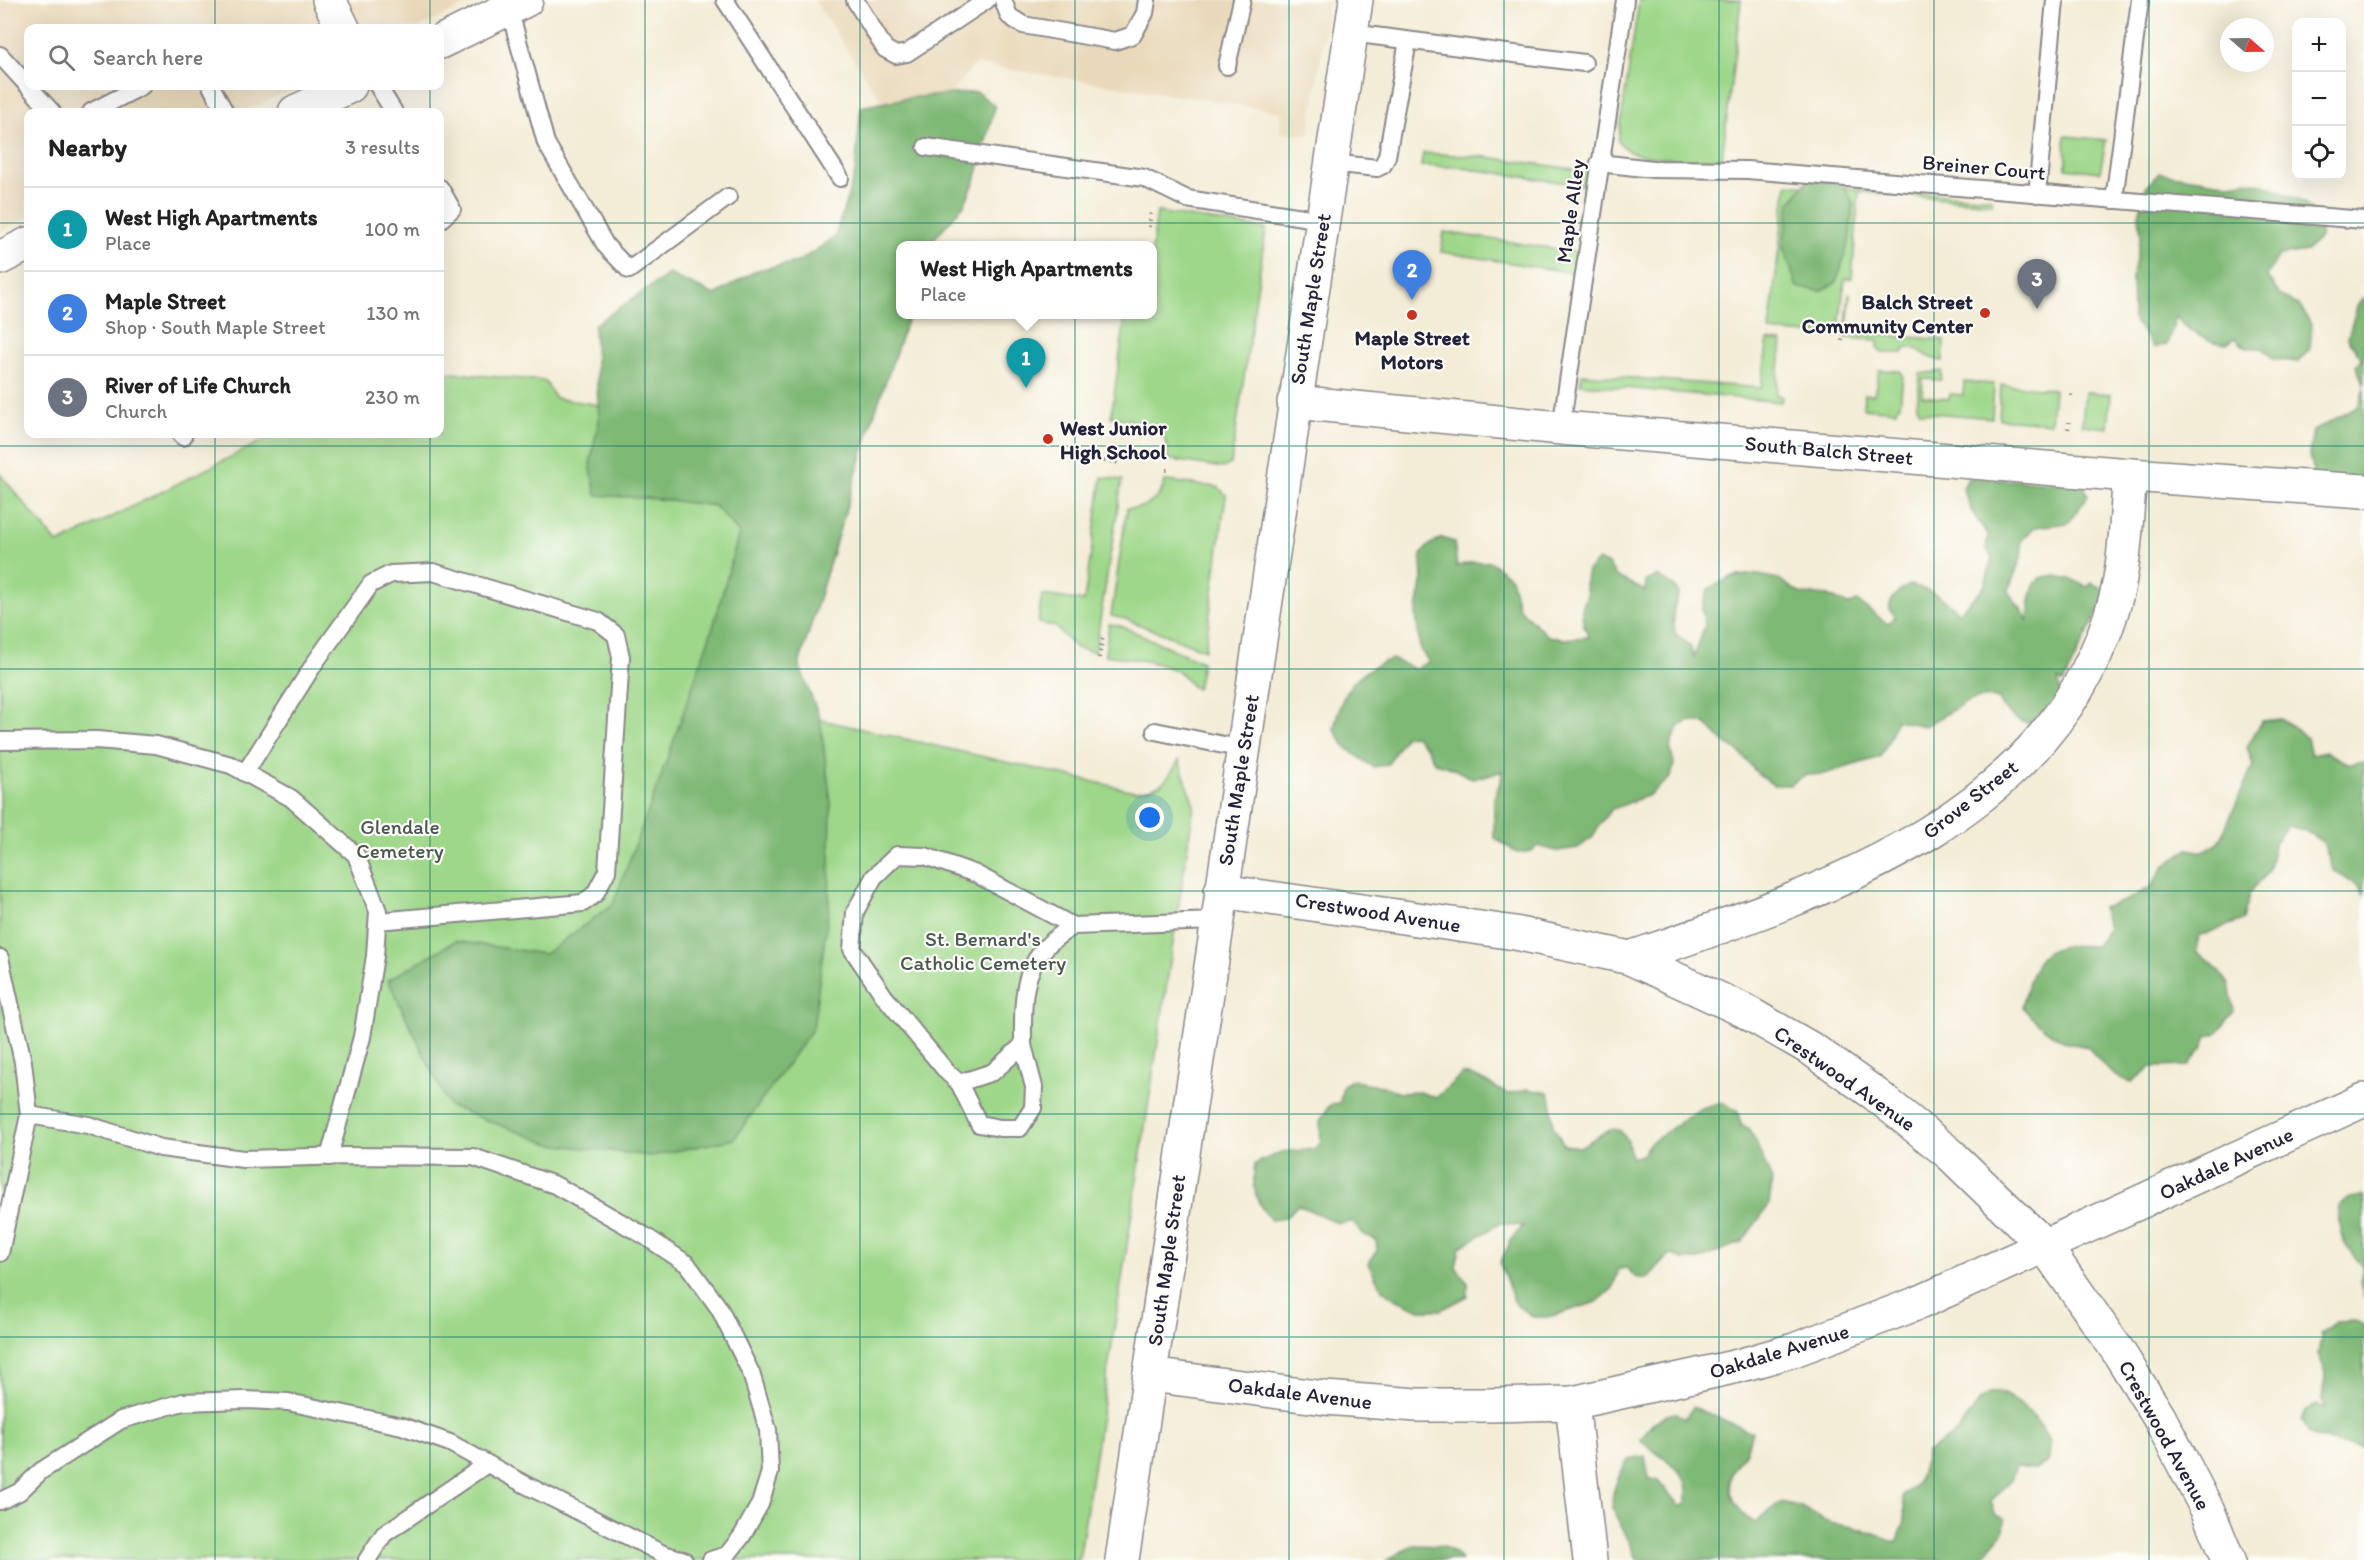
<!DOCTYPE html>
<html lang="en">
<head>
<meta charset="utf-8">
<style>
	body { margin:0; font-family:Itim,sans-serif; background:#f2f2f2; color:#222 }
	.controls { position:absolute; right:18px; top:18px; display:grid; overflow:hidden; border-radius:12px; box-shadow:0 6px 24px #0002 }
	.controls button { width:54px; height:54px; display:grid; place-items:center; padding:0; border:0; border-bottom:2px solid #e0e0e0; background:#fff; color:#222; font:30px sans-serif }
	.compass { position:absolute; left:2220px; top:18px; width:54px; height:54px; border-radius:50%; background:#fff; box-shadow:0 6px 24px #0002; rotate:110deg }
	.you { position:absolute; left:1150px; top:818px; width:21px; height:21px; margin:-15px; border:4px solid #fff; border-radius:50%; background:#1a73e8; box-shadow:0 0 0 9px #1a73e833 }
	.badge { display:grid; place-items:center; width:39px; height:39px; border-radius:50%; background:#c8321e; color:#fff; font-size:20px; font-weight:700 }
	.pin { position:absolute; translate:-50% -50px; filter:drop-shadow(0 2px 3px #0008) }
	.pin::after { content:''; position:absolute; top:32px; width:21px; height:18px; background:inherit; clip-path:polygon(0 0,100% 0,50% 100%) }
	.popup { position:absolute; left:896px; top:241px; width:261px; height:78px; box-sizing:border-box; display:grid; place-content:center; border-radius:12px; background:#fff; filter:drop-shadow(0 2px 4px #0005); font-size:20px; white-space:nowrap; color:#767676 }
	.popup b { font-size:22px; color:#222 }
	.popup::after { content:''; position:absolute; left:50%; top:100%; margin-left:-12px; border:12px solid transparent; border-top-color:#fff }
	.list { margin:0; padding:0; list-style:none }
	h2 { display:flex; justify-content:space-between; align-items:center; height:78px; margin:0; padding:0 24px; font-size:26px }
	h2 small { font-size:20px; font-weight:400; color:#767676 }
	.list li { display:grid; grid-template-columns:39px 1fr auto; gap:18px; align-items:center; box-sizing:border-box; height:84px; padding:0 24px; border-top:2px solid #e0e0e0 }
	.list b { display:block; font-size:22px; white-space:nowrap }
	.list p { margin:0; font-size:20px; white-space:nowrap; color:#767676 }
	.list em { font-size:20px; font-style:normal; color:#767676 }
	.icon { flex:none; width:33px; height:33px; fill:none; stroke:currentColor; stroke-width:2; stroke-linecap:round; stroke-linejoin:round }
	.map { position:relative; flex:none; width:2364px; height:1560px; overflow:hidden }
	.search { position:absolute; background:#fff; box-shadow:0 6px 24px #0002; left:24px; top:24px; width:420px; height:66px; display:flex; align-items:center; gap:15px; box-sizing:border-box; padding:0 21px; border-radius:12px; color:#767676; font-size:22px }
	.panel { position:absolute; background:#fff; box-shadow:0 6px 24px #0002; left:24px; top:108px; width:420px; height:330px; border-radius:12px }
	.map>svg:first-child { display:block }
	.built { fill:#e9d9ba }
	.green { fill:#9ed789; stroke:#607c62; stroke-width:1.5 }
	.forest { fill:#7eb875; stroke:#506d58; stroke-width:1.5 }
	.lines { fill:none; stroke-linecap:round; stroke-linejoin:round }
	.lane-casing { stroke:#8a8788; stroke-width:20 }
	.street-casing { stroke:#8a8788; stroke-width:36 }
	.secondary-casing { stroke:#8a8788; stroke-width:36 }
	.primary-casing { stroke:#8a8788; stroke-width:36 }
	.path { stroke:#8a8788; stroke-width:4; stroke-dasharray:1.5 4.5; stroke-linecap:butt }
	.lane { stroke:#fff; stroke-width:16 }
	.street { stroke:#fff; stroke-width:33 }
	.secondary { stroke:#fff; stroke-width:33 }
	.primary { stroke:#fff; stroke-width:33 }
	.grid { fill:none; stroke:#0f766e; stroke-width:1.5; stroke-opacity:0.55 }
	.poi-dot { fill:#c8321e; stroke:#fdfcf7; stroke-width:2 }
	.labels { text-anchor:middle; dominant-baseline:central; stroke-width:4.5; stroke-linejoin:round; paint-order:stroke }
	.street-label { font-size:21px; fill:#22223b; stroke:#fdfcf7 }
	.poi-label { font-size:21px; font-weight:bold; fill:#22223b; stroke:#fdfcf7; text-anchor:end }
	.park-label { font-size:21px; fill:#475852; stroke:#fdfcf7 }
</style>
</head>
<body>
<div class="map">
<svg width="2364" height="1560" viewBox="0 0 2364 1560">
	<rect width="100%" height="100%" fill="#fdfcf7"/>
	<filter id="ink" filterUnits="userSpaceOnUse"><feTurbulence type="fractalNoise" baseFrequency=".0167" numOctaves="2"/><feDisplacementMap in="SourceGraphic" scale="12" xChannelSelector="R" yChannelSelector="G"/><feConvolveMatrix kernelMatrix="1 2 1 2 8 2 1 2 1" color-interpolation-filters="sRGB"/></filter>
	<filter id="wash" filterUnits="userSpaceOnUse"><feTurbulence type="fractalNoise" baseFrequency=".008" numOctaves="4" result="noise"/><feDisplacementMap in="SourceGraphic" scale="24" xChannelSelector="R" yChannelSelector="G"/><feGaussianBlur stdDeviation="1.35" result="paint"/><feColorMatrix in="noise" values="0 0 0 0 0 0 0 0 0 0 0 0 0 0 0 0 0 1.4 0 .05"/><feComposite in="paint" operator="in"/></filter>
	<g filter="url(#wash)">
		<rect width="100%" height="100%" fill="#f3ecd6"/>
		<g class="built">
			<path d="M0 0H477L418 28H28V86H299L243 112H28V217L0 232Z"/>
			<path d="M814 0H1329L1309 135 1280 132 1282 112 975 64 950 94 883 103Z"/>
		</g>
		<g class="green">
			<path d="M1639 0H1741L1722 159C1700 160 1648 160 1628 151 1625 149 1621 144 1618 141Z"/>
			<path d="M2065 136 2106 140 2100 172 2066 168Z"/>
			<path d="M1423 153 1487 157 1587 171 1590 168 1587 186 1456 167 1421 166Z"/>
			<path d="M1787 184 1992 198V203L1859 192 1852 278 1845 279 1838 336 1769 331Z"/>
			<path d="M1157 212 1266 229 1231 464 1222 468 1168 459C1171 423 1138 421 1111 417L1125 319 1094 315 1152 314V249Z"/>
			<path d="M1444 232 1577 252 1574 273 1441 252Z"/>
			<path d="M1849 294H1850L1847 332 1944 340 1943 361C1924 359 1920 345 1906 348L1903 353H1882L1878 349V340L1845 338Z"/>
			<path d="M1768 340 1782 342 1776 395 1782 396 1781 402 1580 384 1582 374 1761 388Z"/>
			<path d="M1879 370 1900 371 1903 375 1900 405 1897 407 1896 411 1863 408 1864 394 1874 395Z"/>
			<path d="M1942 371 1941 380 1923 379 1922 396 1949 399 1950 394 1963 395 1964 382 1994 384 1992 418 1920 412 1917 405 1920 374Z"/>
			<path d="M440 372 545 381 555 398 837 443 791 713 1134 791C1161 789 1166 783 1179 760L1194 805 1079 1560H0V474L58 544 276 434H440Z"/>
			<path d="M2001 385 2054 389 2051 423 1999 419Z"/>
			<path d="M2085 392 2111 394 2108 428 2082 425Z"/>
			<path d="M1102 477 1122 480 1095 652 1076 648 1054 626 1038 623 1042 595 1084 601Z"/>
			<path d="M1165 481 1218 487 1226 495 1205 650 1125 619 1111 616 1127 508C1146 509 1161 500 1165 481Z"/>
			<path d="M1109 624 1121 626 1202 662 1197 689C1188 686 1188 678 1180 673 1159 660 1129 659 1105 655Z"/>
		</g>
		<g class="forest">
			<path d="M977 92 995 106 975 181 964 205 933 240 931 245 900 246V314L909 315 874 415 799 665 820 719 831 803 829 907 813 1028 734 1139 651 1156 550 1144 449 1106 388 980 455 941 545 954 613 904 662 774 714 624 739 533 715 506 657 499 596 495 590 464 599 420 594 325 669 274 715 295 757 270 798 262 835 237 855 173 861 107 907 98Z"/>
			<path d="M2159 173 2230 184 2248 181 2274 188 2306 204 2321 222 2320 237 2307 251 2279 255 2267 276 2279 295 2300 306 2312 326 2310 349 2298 362 2273 359 2263 348H2246L2235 338 2227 344C2206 342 2190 333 2176 317L2167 344 2154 348 2133 319 2132 277 2141 237 2139 215 2146 187Z"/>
			<path d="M1808 179 1844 185 1853 203 1849 242 1836 283 1821 291 1797 287 1783 246 1790 203Z"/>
			<path d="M2364 297V386L2356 366 2362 359 2348 338 2357 306Z"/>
			<path d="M2364 388V487L2314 476 2309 455 2313 431 2359 406Z"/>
			<path d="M1968 478 2083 484 2088 496 2068 523 2035 527 2021 541 2022 555 2008 592 2022 610 2027 620C2030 610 2029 596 2034 586 2042 567 2074 579 2087 587L2092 583 2108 592 2063 683 2058 679 2062 697 2043 726C2022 724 2007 718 1999 699 1972 691 1947 716 1924 726L1896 720 1890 738 1880 757 1824 774 1805 775 1790 785H1773L1757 773 1740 753 1721 740 1705 723 1689 721 1678 727 1670 746 1674 764 1671 777 1649 795 1610 810 1598 827 1593 837 1578 848 1557 851 1537 846 1532 851 1517 853 1494 837V798L1501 780 1502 771 1473 779 1452 768 1435 763 1426 747 1414 735 1405 736 1388 764 1373 767 1346 748 1334 729C1342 690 1354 672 1392 659L1415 669 1429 662 1420 649 1416 614 1422 584 1421 555 1428 546 1442 538 1454 542 1457 566 1473 562H1491L1511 578 1518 607 1548 636 1562 639 1589 637 1583 624 1582 609 1587 595 1585 584 1588 570 1598 560 1609 565 1616 576 1645 591 1646 581 1657 576 1674 586 1679 593 1673 611 1675 633 1690 646 1694 657 1705 625 1702 610 1708 589 1732 577 1754 574 1778 579 1801 594 1830 596 1848 605 1857 601 1888 624 1895 617 1889 609C1891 596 1899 591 1910 585 1932 591 1943 596 1959 613 1966 604 1973 598 1981 591 1988 582 1989 568 1992 557L1986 549 1988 535 1972 512 1963 488Z"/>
			<path d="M2281 719 2307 738 2311 755 2326 752 2349 764 2364 762V895L2358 886 2333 870 2323 842 2304 830 2287 826 2275 841 2268 871 2249 894 2243 920 2199 936 2196 952 2210 962 2229 983 2234 1011 2217 1033 2207 1036 2203 1047 2188 1066 2151 1067 2132 1082C2113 1078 2100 1064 2089 1047 2057 1042 2043 1030 2022 1007 2036 956 2039 942 2096 946L2109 928 2102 908 2127 900 2151 887 2164 866 2188 849 2204 852 2219 843 2253 765 2247 747 2262 721Z"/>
			<path d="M1462 1074C1481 1075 1491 1087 1508 1094L1527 1089 1549 1093 1552 1106 1553 1126 1564 1145 1580 1147 1610 1129 1620 1130 1628 1141 1631 1158 1642 1155 1649 1144 1701 1108 1722 1102 1738 1112 1741 1125 1750 1129 1772 1180 1769 1205 1742 1242 1698 1260H1682L1672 1254 1666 1258 1647 1279 1635 1277 1627 1268 1619 1269 1612 1289 1597 1302 1548 1317H1533L1515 1304 1500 1263 1513 1237 1523 1226 1501 1223 1460 1247 1456 1267 1468 1283V1296L1441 1310H1420L1395 1299 1382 1289 1368 1264 1377 1251 1376 1240 1364 1235 1353 1222 1338 1223 1298 1205 1285 1218 1271 1220C1256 1203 1251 1187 1255 1164L1281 1152 1314 1149 1321 1143 1320 1121 1329 1106 1340 1103 1343 1085 1354 1079 1365 1084 1383 1086 1399 1093 1420 1092 1436 1098Z"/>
			<path d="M2364 1196V1299L2360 1282 2363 1266C2343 1246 2337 1234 2339 1206L2349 1198Z"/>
			<path d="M2355 1321 2364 1325 2362 1447 2337 1443 2310 1434 2301 1420 2305 1410 2318 1405 2325 1409 2322 1397 2326 1372 2318 1354 2322 1333 2336 1322Z"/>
			<path d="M2000 1392C2025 1405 2038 1419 2051 1443L2048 1462 2035 1469 2016 1467 2010 1481 1991 1501 1995 1514 2005 1519 2004 1531 1980 1560H1637C1620 1510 1596 1515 1628 1459L1645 1456 1649 1478 1659 1481 1680 1507 1686 1503C1686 1498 1688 1489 1686 1484 1680 1464 1654 1454 1640 1440 1649 1426 1660 1414 1677 1413L1685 1419 1693 1407 1752 1432C1749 1440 1748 1449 1744 1455 1739 1462 1732 1466 1731 1475 1727 1495 1739 1514 1755 1523L1781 1502 1802 1507 1829 1523 1854 1527 1897 1542 1905 1522 1903 1496 1918 1482 1927 1452 1958 1431 1981 1399 1990 1393Z"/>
			<path d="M1413 1545C1431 1546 1451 1543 1461 1560H1387Z"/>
		</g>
	</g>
	<g filter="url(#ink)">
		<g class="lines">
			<defs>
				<g id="lane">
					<path d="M725 0 840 178"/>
					<path d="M855 0 885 49 896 55 907 53 987 0"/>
					<path d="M1003 0 1009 16 1023 25 1115 41 1133 35 1145 13 1147 0"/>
					<path d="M509 8 546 143 606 246 629 270 728 197"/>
					<path d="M1351 33 1584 63"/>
					<path d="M0 55 52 112"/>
					<path d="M1227 66 1242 0"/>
					<path d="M211 86 225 112"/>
					<path d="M378 86 394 112"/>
					<path d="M91 112 142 86"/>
					<path d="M926 147 1144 178 1187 199 1322 220"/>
					<path d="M1331 163 1377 168 1383 165 1387 156 1408 41"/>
					<path d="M1599 163 1653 169 1747 170 2364 220"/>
					<path d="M440 188 452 209 440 220"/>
					<path d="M2037 194 2055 0"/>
					<path d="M2114 200 2140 0"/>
					<path d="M1561 428 1625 0"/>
					<path d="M180 434 183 437"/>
					<path d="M1155 731 1243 749"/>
					<path d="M0 741 97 740 156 745 231 765 291 798 356 855 378 911 375 956 362 1037 329 1157"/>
					<path d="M245 773 316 661 371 584 391 574 433 572 598 621 616 635 621 657 607 871 595 894 583 903 378 921"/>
					<path d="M1073 926C1065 932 1054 938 1047 946 1020 972 1023 1011 1023 1045L993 1072 959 1083 947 1072 884 996 852 949 855 912 874 877 897 855 925 856 976 874 1073 926 1216 921"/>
					<path d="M0 958 23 1062 29 1115 0 1253"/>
					<path d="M959 1083 979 1124 1000 1128H1020L1033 1108 1034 1087 1023 1045"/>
					<path d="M29 1115 88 1125 161 1148 243 1159 345 1156 473 1157 555 1185 645 1236 687 1264 719 1308 751 1373 768 1430 770 1472 760 1504 742 1536 727 1555 711 1560"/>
					<path d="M0 1501 19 1492 41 1471 121 1420 183 1402 245 1400 288 1402 402 1426 450 1443 524 1484 663 1554 684 1560"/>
					<path d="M367 1560 384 1534 487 1464"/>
				</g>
				<g id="street">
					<path d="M329 0 343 28"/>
					<path d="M1294 402 1561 428 2130 475 2364 491"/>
					<path d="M1221 891 1515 933 1630 958 1743 1010 1813 1050 1875 1094 1950 1154 2044 1245 2118 1351 2159 1417 2208 1511 2228 1560"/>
					<path d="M1630 958C1822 893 2054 819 2115 601 2126 561 2126 516 2130 475"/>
					<path d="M1150 1375 1325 1398 1417 1405H1490L1572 1403 1738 1366 1794 1350 1921 1302 2364 1100"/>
					<path d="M1572 1403 1590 1560"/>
				</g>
				<path id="secondary" d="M1122 1560 1356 0"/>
				<g id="primary">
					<path d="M440 42 526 0"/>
					<path d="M295 112 350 86"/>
					<path d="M0 258 28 244"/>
				</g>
			</defs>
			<use href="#lane" class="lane-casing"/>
			<use href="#street" class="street-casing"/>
			<use href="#secondary" class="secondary-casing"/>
			<use href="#primary" class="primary-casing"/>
			<g class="path">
				<path d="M1149 227 1151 212"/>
				<path d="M1842 341 1843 329"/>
				<path d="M2071 396V390"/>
				<path d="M2068 429 2069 422"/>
				<path d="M1104 461 1119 463"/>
				<path d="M1166 470H1170"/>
				<path d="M1099 658 1103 636"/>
			</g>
			<use href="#lane" class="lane"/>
			<use href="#street" class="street"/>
			<use href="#secondary" class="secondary"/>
			<use href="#primary" class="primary"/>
		</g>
	</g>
	<path class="grid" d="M215 0V28M430 0V28M645 0V1560M860 0V1560M1075 0V1560M1289 0V1560M1504 0V1560M1719 0V1560M1934 0V1560M2149 0V1560M215 86V112M430 86V112M0 223H28M440 223H2364M215 434V1560M430 434V1560M0 446H2364M0 669H2364M0 891H2364M0 1114H2364M0 1337H2364"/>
	<g class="poi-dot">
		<circle cx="1985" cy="313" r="6"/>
		<circle cx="1412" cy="315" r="6"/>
		<circle cx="1048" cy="439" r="6"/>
	</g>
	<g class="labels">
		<g class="street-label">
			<text transform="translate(1984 167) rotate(5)">Breiner Court</text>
			<text transform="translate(1570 211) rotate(-82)">Maple Alley</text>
			<text transform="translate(1310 299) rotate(-81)">South Maple Street</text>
			<text transform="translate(1829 450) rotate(5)">South Balch Street</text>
			<text transform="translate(1238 780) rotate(-81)">South Maple Street</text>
			<text transform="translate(1970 799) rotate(-38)">Grove Street</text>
			<text transform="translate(1378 912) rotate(9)">Crestwood Avenue</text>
			<text transform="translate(1845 1078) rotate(35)">Crestwood Avenue</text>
			<text transform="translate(2226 1163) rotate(-25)">Oakdale Avenue</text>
			<text transform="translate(1166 1260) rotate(-82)">South Maple Street</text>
			<text transform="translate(1779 1351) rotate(-17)">Oakdale Avenue</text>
			<text transform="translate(1300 1393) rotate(7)">Oakdale Avenue</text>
			<text transform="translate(2165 1435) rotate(61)">Crestwood Avenue</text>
		</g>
		<g class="poi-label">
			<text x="1973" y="301">Balch Street<tspan x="1973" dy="24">Community Center</tspan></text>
			<text x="1412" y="337" text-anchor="middle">Maple Street<tspan x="1412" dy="24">Motors</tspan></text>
			<text x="1060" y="427" text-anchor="start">West Junior<tspan x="1060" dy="24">High School</tspan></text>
		</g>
		<g class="park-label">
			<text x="400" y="826">Glendale<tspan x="400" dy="24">Cemetery</tspan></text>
			<text x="983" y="938">St. Bernard's<tspan x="983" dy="24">Catholic Cemetery</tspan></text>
		</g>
	</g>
</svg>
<div class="controls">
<button>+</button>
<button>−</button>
<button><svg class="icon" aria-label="locate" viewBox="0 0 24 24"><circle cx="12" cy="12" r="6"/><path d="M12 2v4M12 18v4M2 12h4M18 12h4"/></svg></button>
</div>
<svg class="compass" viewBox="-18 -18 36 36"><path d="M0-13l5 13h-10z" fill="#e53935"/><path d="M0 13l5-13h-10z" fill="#767676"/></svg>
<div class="you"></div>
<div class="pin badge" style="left:1026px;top:388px;background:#0f9aa8">1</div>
<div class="popup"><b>West High Apartments</b>Place</div>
<div class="pin badge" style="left:1412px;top:300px;background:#3f7fe0">2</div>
<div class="pin badge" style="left:2037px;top:309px;background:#6b7280">3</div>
<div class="search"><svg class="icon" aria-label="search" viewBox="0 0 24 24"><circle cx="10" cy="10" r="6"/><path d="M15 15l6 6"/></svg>Search here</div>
<section class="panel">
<h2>Nearby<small>3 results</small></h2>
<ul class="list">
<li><span class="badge" style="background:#0f9aa8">1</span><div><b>West High Apartments</b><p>Place</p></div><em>100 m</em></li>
<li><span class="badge" style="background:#3f7fe0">2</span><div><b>Maple Street</b><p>Shop · South Maple Street</p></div><em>130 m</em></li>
<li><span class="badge" style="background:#6b7280">3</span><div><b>River of Life Church</b><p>Church</p></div><em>230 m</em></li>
</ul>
</section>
</div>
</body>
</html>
